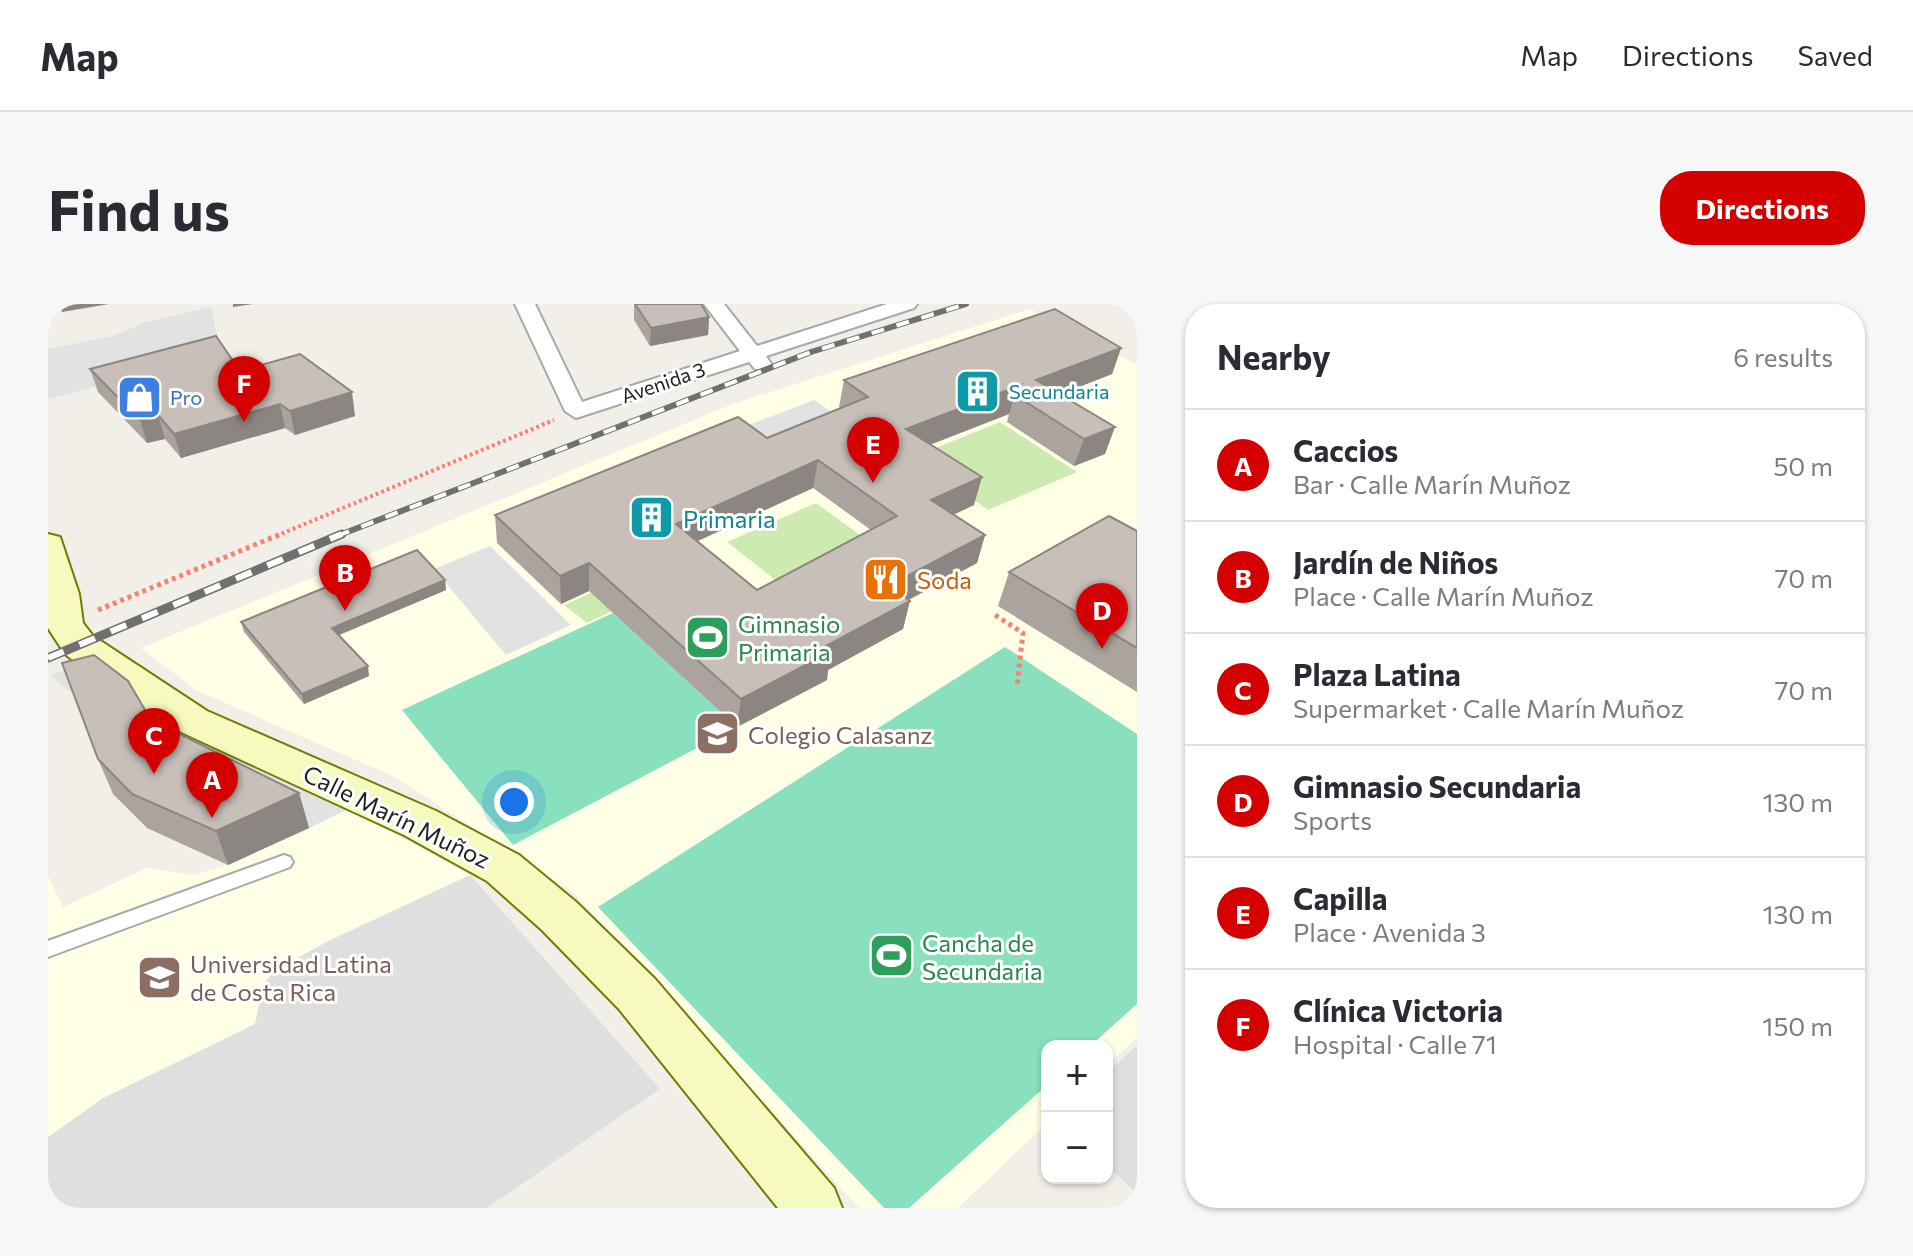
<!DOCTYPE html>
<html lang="en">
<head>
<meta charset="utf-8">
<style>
	body { margin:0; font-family:Commissioner,sans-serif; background:#f7f7f7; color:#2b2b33 }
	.controls { position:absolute; right:24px; bottom:24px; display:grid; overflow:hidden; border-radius:16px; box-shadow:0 2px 6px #0004 }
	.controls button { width:72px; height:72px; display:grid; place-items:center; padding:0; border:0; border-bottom:2px solid #e1e1e2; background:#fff; color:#2b2b33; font:40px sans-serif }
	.you { position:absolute; left:466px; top:498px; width:28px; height:28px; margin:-20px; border:6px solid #fff; border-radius:50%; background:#1a73e8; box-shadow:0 0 0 12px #1a73e833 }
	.badge { display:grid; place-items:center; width:52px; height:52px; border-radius:50%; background:#d40000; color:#fff; font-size:26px; font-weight:700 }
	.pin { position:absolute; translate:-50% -66px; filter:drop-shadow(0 2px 4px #0008) }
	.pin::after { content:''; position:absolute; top:42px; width:28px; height:24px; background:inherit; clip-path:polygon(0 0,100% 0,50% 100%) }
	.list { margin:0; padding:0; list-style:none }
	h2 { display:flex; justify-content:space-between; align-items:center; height:104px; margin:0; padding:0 32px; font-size:34px }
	h2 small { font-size:26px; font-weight:400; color:#7c7c81 }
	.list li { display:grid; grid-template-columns:52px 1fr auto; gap:24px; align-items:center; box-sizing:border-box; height:112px; padding:0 32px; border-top:2px solid #e1e1e2 }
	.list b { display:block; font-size:30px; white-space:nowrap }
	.list p { margin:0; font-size:26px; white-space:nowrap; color:#7c7c81 }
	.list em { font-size:26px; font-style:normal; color:#7c7c81 }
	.map { position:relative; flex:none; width:1089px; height:904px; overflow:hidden; border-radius:32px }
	header { display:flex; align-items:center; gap:48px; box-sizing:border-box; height:112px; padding:0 40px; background:#fff; border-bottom:2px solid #e1e1e2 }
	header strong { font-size:38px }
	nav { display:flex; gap:44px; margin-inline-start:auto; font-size:28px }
	.intro { display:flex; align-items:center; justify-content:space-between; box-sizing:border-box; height:192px; padding:0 48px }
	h1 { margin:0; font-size:56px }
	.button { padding:20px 36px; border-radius:32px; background:#d40000; color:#fff; font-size:28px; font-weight:700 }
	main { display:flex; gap:48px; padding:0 48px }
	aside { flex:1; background:#fff; border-radius:32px; box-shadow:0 2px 6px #0004 }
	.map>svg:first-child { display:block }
	.residential { fill:#e0dfdf }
	.education { fill:#ffffe5 }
	.grass { fill:#cdebb0 }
	.pitch { fill:#88e0be }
	.parking { fill:#e2e2e2 }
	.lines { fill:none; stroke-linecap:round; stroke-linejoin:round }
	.lane-casing { stroke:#a9a9a9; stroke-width:4 }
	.street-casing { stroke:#a9a9a9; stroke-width:4 }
	.secondary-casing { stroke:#707d05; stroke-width:4 }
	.path-far1 { stroke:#fa8072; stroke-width:4; stroke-dasharray:3 3; stroke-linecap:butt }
	.path { stroke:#fa8072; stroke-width:5; stroke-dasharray:4 4; stroke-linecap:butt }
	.lane { fill:#fff; fill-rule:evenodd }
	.street { fill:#fff; fill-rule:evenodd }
	.secondary { fill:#f7fabf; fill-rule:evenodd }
	.rail-far1-casing { stroke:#707070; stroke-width:6 }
	.rail-casing { stroke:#707070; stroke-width:9 }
	.rail-far1 { stroke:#fff; stroke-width:4; stroke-dasharray:13; stroke-linecap:butt }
	.rail { stroke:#fff; stroke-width:6; stroke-dasharray:17; stroke-linecap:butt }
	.wall { fill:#aba49e; fill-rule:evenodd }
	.shaded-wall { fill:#8b8681 }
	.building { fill:#c7bfb8; stroke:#8b8681; stroke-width:2; fill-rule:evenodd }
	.labels { text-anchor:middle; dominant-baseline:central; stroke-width:6; stroke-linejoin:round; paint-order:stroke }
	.far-street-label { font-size:20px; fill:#222; stroke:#fff }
	.far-culture-label { font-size:20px; fill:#0d838f; stroke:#fff; text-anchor:start }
	.far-shop-label { font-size:20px; fill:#366cbe; stroke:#fff; text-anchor:start }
	.culture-label { font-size:24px; fill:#0d838f; stroke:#fff; text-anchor:start }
	.food-label { font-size:24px; fill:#c56008; stroke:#fff; text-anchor:start }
	.leisure-label { font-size:24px; fill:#27864d; stroke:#fff; text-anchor:start }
	.education-label { font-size:24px; fill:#785e54; stroke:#fff; text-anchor:start }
	.street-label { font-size:24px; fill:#222; stroke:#fff }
</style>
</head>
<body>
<header>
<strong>Map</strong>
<nav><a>Map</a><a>Directions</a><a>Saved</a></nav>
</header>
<div class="intro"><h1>Find us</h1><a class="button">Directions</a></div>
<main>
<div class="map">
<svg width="1089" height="904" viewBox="0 0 1089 904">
	<rect width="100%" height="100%" fill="#f2efe9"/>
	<g class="residential">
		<path d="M422 571 612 785 439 904H0V833L55 794 207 720 215 680 229 665 280 637Z"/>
		<path d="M1089 741V889L1059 862V769Z"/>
	</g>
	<g class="education">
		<path d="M982 5 1089 61V733L1059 762V742H999V819L910 904H811L526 589 347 473 150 387 93 344 685 100Z"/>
		<path d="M300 505 422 571 280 637 229 665 215 680 207 720 55 794 0 833V572L15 603 99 564 146 571 180 561Z"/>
	</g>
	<g class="grass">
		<path d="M952 118 1029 168 940 206 865 153Z"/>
		<path d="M768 199 827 242 740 286 679 238Z"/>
		<path d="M627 251 648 267 539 319 516 301Z"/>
	</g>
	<g class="pitch">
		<path d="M565 309 689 423 465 541 354 406Z"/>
		<path d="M957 343 1089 430V700L1042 742H999V781L861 904H836L550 603Z"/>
	</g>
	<g class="parking">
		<path d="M163 3 173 50 0 95V45L65 32 98 18Z"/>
		<path d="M766 96 807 123 727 156 685 127Z"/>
		<path d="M442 242 523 321 458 351 386 265Z"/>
		<path d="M34 361 121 420 300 505 261 524 30 394 2 371Z"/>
	</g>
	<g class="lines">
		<defs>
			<path id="lane" d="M236 551 242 553 245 558 242 563 0 653V637Z"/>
			<path id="street" d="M467 0H487L534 98 692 47 656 0H676L709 42 839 0H869L866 4 718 52 724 61 721 65H707L701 58 528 114 517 107Z"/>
			<path id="secondary" d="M0 230 12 233 31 290 35 319 45 332 159 407 388 507 471 551 528 598 607 675 786 884 794 904H730L571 705 494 626 439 577 356 531 131 427 45 372 17 350 0 324Z"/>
		</defs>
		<use href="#lane" class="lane-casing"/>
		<use href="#street" class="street-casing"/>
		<use href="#secondary" class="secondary-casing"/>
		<path class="path-far1" d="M228 232 506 116"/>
		<g class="path">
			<path d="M50 306 233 230"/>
			<path d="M947 311 975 329 969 382"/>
		</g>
		<use href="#lane" class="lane"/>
		<use href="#street" class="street"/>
		<use href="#secondary" class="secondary"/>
		<defs>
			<path id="rail-far1" d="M289 232 763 48 918 0"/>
			<path id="rail" d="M0 354 294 230"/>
		</defs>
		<use href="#rail-far1" class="rail-far1-casing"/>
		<use href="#rail" class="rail-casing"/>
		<use href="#rail-far1" class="rail-far1"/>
		<use href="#rail" class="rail"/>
	</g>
	<g class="wall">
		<path d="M586 0H653L661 13 660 31 602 42 586 16Z"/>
		<path d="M1073 44 1064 70 1012 90 1057 150 1026 162 959 118 961 110 882 141 926 201 905 211 937 231 929 259 861 296 855 325 780 366 779 376 689 423 541 287 513 300 449 239 447 211 719 134 793 104 791 103 796 76ZM765 184 823 226 709 286 649 237Z"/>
		<path d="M42 65 192 67 307 112 247 131 237 124 133 154 117 135 99 139 50 88Z"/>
		<path d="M1089 227V388L950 302 961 268Z"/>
		<path d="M397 276 398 286 291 331 321 372 256 400 196 328 193 318Z"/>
		<path d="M103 416 251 489 261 524 180 561 99 524 65 490 50 455Z"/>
	</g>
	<g class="shaded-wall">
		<path d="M11 0H61L14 8Z"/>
		<path d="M185 0H205L185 3Z"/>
		<path d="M661 13 660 31 602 42 603 24Z"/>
		<path d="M1073 44 1064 70 983 102 988 76Z"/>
		<path d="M973 81 967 91 961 110 852 152 858 125Z"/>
		<path d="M304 88 307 112 247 131 242 107Z"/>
		<path d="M232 100 237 124 133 154 126 130Z"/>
		<path d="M110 111 117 135 99 139 92 116Z"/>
		<path d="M1067 123 1057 150 1026 162 1036 135Z"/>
		<path d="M770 156 765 184 626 248 628 220Z"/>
		<path d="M934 173 926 201 876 224 883 196Z"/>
		<path d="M937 231 929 259 835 309 842 281Z"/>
		<path d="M541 259V287L513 300 512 272Z"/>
		<path d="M397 276 398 286 286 333 284 324Z"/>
		<path d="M862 297 855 325 780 366 779 376 689 423 693 395 778 342Z"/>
		<path d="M320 362 321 372 256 400 254 390Z"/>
		<path d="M251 489 261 524 180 561 168 527Z"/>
	</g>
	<g class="building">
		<path d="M587 0H653L661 13 603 24Z"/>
		<path d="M1007 5 1073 44 988 76 1067 123 1036 135 967 91 973 81 858 125 934 173 883 196 937 231 842 281 862 297 778 342 784 347 693 395 541 259 512 272 447 211 690 113 719 134 820 93 796 76ZM770 156 849 212 709 286 628 220Z"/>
		<path d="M168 32 192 67 252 50 304 88 242 107 232 100 126 130 110 111 92 116 42 65Z"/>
		<path d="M1061 212 1089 227V344L961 268Z"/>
		<path d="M369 246 397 276 284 324 320 362 254 390 193 318Z"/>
		<path d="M46 351 80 377 103 416 251 489 168 527 84 490 50 455 14 359Z"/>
	</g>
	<defs>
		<symbol id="building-square" viewBox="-11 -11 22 22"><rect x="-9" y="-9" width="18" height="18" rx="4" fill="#0f9aa8" stroke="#fff"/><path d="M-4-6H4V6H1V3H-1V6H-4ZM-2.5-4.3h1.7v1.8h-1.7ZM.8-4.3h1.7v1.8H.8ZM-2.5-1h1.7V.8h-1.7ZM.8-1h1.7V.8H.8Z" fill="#fff"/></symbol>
		<symbol id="shop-square" viewBox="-11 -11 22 22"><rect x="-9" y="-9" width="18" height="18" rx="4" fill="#3f7fe0" stroke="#fff"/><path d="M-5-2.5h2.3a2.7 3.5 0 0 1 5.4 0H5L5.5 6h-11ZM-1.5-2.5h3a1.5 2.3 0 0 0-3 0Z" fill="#fff"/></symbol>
		<symbol id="restaurant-square" viewBox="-11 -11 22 22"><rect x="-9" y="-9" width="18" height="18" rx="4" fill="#e8710a" stroke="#fff"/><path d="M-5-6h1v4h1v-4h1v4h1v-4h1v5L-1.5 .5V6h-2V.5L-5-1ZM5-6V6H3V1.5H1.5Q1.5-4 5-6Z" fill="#fff"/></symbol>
		<symbol id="stadium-square" viewBox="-11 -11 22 22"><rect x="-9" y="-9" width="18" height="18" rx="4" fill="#2e9e5b" stroke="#fff"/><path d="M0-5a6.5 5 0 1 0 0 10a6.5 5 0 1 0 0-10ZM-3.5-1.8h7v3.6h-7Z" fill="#fff"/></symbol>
		<symbol id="school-square" viewBox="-11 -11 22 22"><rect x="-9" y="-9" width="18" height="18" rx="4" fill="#8d6e63" stroke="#fff"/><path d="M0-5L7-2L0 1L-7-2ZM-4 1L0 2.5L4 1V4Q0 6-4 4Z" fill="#fff"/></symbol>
		<symbol id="university-square" viewBox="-11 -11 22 22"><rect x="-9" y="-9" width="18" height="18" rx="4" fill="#8d6e63" stroke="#fff"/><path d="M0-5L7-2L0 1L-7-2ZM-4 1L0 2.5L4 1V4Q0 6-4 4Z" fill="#fff"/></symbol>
	</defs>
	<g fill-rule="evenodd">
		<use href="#building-square" x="904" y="62" width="51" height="51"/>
		<use href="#shop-square" x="66" y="68" width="51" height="51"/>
		<use href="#building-square" x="578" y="188" width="51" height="51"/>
		<use href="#restaurant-square" x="812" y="250" width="51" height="51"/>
		<use href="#stadium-square" x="634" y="308" width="51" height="51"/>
		<use href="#school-square" x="644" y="404" width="51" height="51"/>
		<use href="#stadium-square" x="818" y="626" width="51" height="51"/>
		<use href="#university-square" x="86" y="648" width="51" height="51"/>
	</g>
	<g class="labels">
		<g class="far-street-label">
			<text transform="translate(615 78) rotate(-19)">Avenida 3</text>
		</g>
		<g class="far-culture-label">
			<text x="961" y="87">Secundaria</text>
		</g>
		<g class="far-shop-label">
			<text x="122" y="93">Pro</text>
		</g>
		<g class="culture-label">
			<text x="635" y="214">Primaria</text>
		</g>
		<g class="food-label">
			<text x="869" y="275">Soda</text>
		</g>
		<g class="leisure-label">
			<text x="690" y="319">Gimnasio<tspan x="690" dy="28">Primaria</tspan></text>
			<text x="874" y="638">Cancha de<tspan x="874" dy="28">Secundaria</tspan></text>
		</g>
		<g class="education-label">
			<text x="700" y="430">Colegio Calasanz</text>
			<text x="142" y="659">Universidad Latina<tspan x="142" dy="28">de Costa Rica</tspan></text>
		</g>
		<g class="street-label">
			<text transform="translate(349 512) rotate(26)">Calle Marín Muñoz</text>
		</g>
	</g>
</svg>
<div class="controls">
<button>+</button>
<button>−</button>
</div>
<div class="you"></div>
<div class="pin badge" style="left:164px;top:514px">A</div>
<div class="pin badge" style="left:297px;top:307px">B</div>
<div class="pin badge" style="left:106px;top:470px">C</div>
<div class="pin badge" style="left:1054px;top:345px">D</div>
<div class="pin badge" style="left:825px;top:179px">E</div>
<div class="pin badge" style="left:196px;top:118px">F</div>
</div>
<aside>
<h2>Nearby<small>6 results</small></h2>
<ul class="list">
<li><span class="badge">A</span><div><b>Caccios</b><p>Bar · Calle Marín Muñoz</p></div><em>50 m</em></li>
<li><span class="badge">B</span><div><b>Jardín de Niños</b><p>Place · Calle Marín Muñoz</p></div><em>70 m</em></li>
<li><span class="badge">C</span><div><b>Plaza Latina</b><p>Supermarket · Calle Marín Muñoz</p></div><em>70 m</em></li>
<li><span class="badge">D</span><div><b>Gimnasio Secundaria</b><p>Sports</p></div><em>130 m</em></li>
<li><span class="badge">E</span><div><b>Capilla</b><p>Place · Avenida 3</p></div><em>130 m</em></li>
<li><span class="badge">F</span><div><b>Clínica Victoria</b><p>Hospital · Calle 71</p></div><em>150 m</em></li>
</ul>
</aside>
</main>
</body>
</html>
